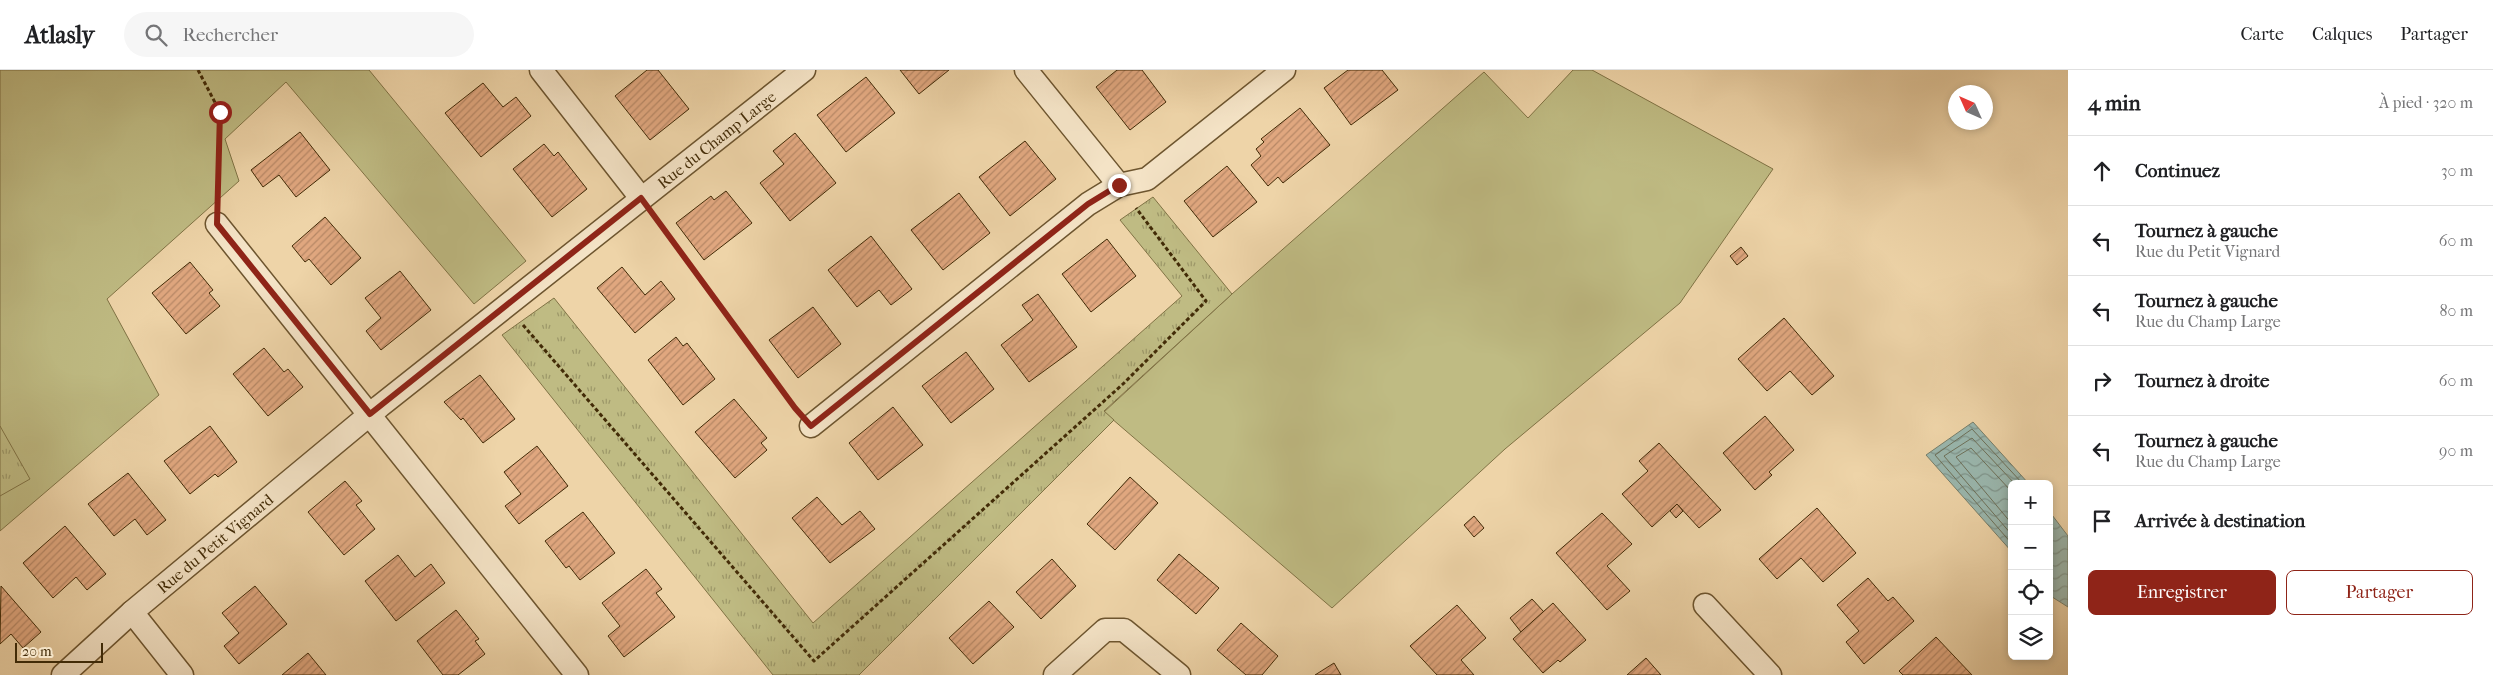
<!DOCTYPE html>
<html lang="fr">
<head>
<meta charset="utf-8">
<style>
	body { margin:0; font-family:"IM FELL French Canon",serif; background:#f6f6f6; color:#202124 }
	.controls { position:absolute; right:15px; bottom:15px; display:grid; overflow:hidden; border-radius:8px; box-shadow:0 2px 8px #0003 }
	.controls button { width:45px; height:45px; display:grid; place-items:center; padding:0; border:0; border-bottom:1px solid #e0e0e0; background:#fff; color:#202124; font:25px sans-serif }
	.compass { position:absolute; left:1948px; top:15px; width:45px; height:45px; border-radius:50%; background:#fff; box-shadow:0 2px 8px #0003; rotate:315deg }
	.scale { position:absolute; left:15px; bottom:12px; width:88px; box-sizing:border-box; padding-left:5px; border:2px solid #422b07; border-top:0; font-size:14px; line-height:18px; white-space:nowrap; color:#422b07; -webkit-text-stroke:4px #f4e3c6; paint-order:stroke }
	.stop { position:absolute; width:15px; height:15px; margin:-11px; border:4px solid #8f2418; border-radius:50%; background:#fff }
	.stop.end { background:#8f2418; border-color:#fff; box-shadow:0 1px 5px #0008 }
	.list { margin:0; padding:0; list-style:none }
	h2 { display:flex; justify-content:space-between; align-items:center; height:65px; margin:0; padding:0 20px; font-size:21px }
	h2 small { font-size:16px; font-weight:400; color:#757577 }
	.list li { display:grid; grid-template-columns:32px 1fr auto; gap:15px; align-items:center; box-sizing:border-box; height:70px; padding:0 20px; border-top:1px solid #e0e0e0 }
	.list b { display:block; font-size:19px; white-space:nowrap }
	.list p { margin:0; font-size:16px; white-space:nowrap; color:#757577 }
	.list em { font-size:16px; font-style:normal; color:#757577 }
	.actions { display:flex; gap:10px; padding:15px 20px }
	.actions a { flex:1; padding:11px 0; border:1px solid #8f2418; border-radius:8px; text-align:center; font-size:18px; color:#8f2418 }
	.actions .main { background:#8f2418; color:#fff }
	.icon { flex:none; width:28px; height:28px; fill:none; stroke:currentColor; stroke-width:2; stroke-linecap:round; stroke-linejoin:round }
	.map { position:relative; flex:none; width:2068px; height:605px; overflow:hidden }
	header { display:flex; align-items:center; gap:30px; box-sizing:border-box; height:70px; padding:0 25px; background:#fff; border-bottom:1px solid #e0e0e0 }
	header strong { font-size:24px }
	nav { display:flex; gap:28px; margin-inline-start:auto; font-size:18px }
	.search { width:350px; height:45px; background:#f6f6f6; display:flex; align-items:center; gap:12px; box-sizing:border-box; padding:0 18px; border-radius:28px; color:#757577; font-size:19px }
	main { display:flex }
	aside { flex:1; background:#fff }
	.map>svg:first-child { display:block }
	.grass { fill:#bfbb83; stroke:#807345 }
	.park { fill:url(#park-tufts); stroke:#807345 }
	.water { fill:url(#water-waves); stroke:#777f6b }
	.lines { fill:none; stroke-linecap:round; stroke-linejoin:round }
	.shore { stroke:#6e715a; stroke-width:1 }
	.building { fill:url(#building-hatch); stroke:#422b07 }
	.minor-casing { stroke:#6d552f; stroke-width:25 }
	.path { stroke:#422b07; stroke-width:3; stroke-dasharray:4 2.5; stroke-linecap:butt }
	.minor { stroke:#f4e3c6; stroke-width:22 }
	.route { stroke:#8f2418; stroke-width:6 }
	.labels { text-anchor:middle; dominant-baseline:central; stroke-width:5; stroke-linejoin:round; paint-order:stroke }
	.street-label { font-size:16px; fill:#422b07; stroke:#f4e3c6 }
</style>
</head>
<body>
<header>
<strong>Atlasly</strong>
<div class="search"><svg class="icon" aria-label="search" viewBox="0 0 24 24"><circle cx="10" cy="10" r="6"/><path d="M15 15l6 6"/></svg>Rechercher</div>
<nav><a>Carte</a><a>Calques</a><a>Partager</a></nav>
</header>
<main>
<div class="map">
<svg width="2068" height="605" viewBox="0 0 2068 605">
	<defs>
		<pattern id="park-tufts" width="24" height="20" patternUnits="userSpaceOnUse" patternTransform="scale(1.25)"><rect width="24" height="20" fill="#bfbb83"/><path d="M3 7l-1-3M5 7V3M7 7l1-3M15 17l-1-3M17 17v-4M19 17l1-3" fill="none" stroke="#9d9869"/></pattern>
		<pattern id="water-waves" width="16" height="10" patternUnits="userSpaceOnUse" patternTransform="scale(1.25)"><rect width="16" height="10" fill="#9ab7ae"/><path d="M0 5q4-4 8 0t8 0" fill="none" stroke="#7f958c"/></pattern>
		<pattern id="building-hatch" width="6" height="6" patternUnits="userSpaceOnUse" patternTransform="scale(1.25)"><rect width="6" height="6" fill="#e0a77f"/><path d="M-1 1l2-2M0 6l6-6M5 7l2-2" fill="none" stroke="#b78866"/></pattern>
	</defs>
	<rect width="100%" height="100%" fill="#eed4a8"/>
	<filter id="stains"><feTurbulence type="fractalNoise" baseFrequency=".004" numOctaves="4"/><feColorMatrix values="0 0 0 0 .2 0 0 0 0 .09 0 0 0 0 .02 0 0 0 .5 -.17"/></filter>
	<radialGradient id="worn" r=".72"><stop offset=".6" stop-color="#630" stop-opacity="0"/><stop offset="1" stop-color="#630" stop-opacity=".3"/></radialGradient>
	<g class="grass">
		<path d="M0 0H369L526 191 474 234 286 12 225 69 239 111 107 229 159 325 0 461Z"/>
		<path d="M1573 0H1592L1773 99 1680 233 1505 379 1332 538 1104 342 1232 224 1484 2 1528 48Z"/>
	</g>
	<g class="park">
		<path d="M1153 127 1232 224 1104 341 1114 350 859 605H773L502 265 554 228 813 553 1182 226 1120 150Z"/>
		<path d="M0 356 30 409 0 426Z"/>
	</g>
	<g class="water">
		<path d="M1973 352 2029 414H2012V482L1926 385Z"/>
		<path d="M2049 441 2068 466V537L2049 525Z"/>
	</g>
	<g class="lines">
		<g class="shore">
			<path d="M2012 422 1971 378 1956 387 2012 454"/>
			<path d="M2012 465 1944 386 1972 368 2015 414"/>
			<path d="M2012 474 1935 385 1972 359 2023 414"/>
		</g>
	</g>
	<g class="building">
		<path d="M647 0H658L689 39 650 70 615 26Z"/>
		<path d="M900 0H949L919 24Z"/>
		<path d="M1117 0H1142L1166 32 1130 60 1096 17Z"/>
		<path d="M1348 0H1382L1398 20 1351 55 1324 18Z"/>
		<path d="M866 7 895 43 846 82 817 45Z"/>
		<path d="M483 13 503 37 516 27 531 46 481 87 445 43Z"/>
		<path d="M1300 38 1330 75 1283 113 1278 107 1268 116 1251 95 1261 86 1256 79 1264 72 1261 69Z"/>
		<path d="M300 62 330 100 296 127 279 105 263 117 251 100Z"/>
		<path d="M795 63 836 113 790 151 760 113 784 94 773 81Z"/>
		<path d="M1025 71 1056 109 1010 146 979 107Z"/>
		<path d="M544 74 554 86 558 82 587 119 552 147 513 99Z"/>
		<path d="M1227 96 1257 132 1213 167 1184 131Z"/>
		<path d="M726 121 752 153 704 190 676 153 711 126 714 130Z"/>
		<path d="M959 123 990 163 943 200 911 160Z"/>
		<path d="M325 147 361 188 331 215 309 189 305 192 292 176Z"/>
		<path d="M871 166 912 219 891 235 879 220 857 237 828 200Z"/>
		<path d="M1107 169 1136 206 1091 242 1062 204Z"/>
		<path d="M1741 177 1748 186 1737 195 1730 186Z"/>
		<path d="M190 192 213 220 209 223 220 236 186 264 152 223Z"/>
		<path d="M622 197 645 225 661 211 675 229 635 263 597 218Z"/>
		<path d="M400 201 431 240 381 280 366 261 381 248 365 228Z"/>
		<path d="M1038 224 1077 277 1029 312 1001 275 1033 250 1022 235Z"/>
		<path d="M813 237 841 274 798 308 769 270Z"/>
		<path d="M1784 248 1834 306 1812 325 1790 301 1767 321 1738 289Z"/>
		<path d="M676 267 683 276 687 273 715 309 683 335 648 290Z"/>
		<path d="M264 278 284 302 288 299 303 317 268 346 233 304Z"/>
		<path d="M966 282 994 319 951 353 922 316Z"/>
		<path d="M480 305 515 349 483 373 463 348 461 350 444 332Z"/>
		<path d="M734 329 767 368 761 373 767 380 735 408 695 362Z"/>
		<path d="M893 337 923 375 878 410 849 373Z"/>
		<path d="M1765 346 1794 380 1769 402 1772 405 1755 420 1723 383Z"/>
		<path d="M210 356 237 392 218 407 215 404 190 424 164 391Z"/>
		<path d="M1659 373 1721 440 1699 458 1677 434 1652 457 1622 424 1648 401 1639 391Z"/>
		<path d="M537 376 568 416 519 454 505 436 521 424 504 402Z"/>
		<path d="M128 403 166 450 147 465 135 449 114 466 88 434Z"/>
		<path d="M1130 407 1158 433 1115 480 1087 454Z"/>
		<path d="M345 411 362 431 356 435 375 459 344 485 308 442Z"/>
		<path d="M817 427 842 455 860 441 875 459 830 493 792 448Z"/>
		<path d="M1677 434 1683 441 1676 448 1670 441Z"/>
		<path d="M1817 438 1856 483 1823 512 1801 488 1777 509 1759 489Z"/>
		<path d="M583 442 615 483 580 510 569 496 566 498 545 471Z"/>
		<path d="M1602 443 1632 474 1607 496 1630 521 1607 540 1556 483Z"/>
		<path d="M1474 446 1484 458 1474 467 1464 455Z"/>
		<path d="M65 456 106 504 87 520 76 507 53 528 23 493Z"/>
		<path d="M1179 484 1219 518 1196 544 1157 510Z"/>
		<path d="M398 485 415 507 431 494 445 513 396 551 365 511Z"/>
		<path d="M1052 489 1076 516 1041 549 1016 522Z"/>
		<path d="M646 499 662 519 656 523 675 547 624 587 608 566 620 556 602 533Z"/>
		<path d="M1868 508 1888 531 1893 527 1914 551 1864 594 1846 572 1859 561 1837 535Z"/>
		<path d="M1 516 41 562 23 578 11 564 0 574Z"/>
		<path d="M255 516 287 554 239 594 224 576 239 563 222 543Z"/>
		<path d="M1532 529 1544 542 1521 562 1510 548Z"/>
		<path d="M989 531 1014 557 973 594 949 568Z"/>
		<path d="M1553 533 1586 570 1560 592 1558 590 1543 603 1513 569Z"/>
		<path d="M1457 535 1486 568 1461 590 1474 605H1437L1410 576Z"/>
		<path d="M456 540 479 569 475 571 485 584 458 605H443L417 571Z"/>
		<path d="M1241 553 1278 586 1262 605H1246L1217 580Z"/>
		<path d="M1936 567 1972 605H1903L1899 601Z"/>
		<path d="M308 583 326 605H282Z"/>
		<path d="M1646 588 1661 605H1627Z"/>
		<path d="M1334 593 1341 605H1315Z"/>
	</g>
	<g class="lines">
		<defs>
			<g id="minor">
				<path d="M541 0 641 128"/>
				<path d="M1026 0 1119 115"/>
				<path d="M217 154 577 605"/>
				<path d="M811 356 1088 134 1119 115 1147 109 1284 0"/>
				<path d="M1705 535 1770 605"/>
				<path d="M132 542 182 605"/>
				<path id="s1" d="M63 605 132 542 380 336 804 0"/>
				<path d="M1055 605 1105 560H1124L1179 605"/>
			</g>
		</defs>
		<use href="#minor" class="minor-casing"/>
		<g class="path">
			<path d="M198 0 220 42 218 128"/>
			<path d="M657 150 794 337"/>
			<path d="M523 255 814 591 1123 314 1206 231 1136 138"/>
		</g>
		<use href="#minor" class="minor"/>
	</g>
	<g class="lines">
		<path class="route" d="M220 42 217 154 370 344 641 128 795 338 811 356 1088 134 1119 115"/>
	</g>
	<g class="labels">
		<g class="street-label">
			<text stroke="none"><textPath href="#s1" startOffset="845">Rue du Champ Large</textPath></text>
			<text stroke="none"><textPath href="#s1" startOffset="201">Rue du Petit Vignard</textPath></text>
		</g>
	</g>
	<rect width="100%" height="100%" filter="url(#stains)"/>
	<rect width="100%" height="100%" fill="url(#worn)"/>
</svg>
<div class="controls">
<button>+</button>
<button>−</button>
<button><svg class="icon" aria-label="locate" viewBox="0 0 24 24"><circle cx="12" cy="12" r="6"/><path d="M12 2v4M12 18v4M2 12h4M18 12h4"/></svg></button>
<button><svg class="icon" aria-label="layers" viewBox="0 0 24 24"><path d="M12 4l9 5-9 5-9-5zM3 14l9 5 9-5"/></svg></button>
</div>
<svg class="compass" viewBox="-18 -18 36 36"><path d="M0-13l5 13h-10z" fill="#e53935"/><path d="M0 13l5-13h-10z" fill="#757577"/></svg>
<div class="scale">20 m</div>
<div class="stop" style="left:220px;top:42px"></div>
<div class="stop end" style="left:1119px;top:115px"></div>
</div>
<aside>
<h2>4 min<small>À pied · 320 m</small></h2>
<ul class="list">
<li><svg class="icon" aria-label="ahead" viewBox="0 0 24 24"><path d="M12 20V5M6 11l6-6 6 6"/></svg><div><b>Continuez</b></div><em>30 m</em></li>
<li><svg class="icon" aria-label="left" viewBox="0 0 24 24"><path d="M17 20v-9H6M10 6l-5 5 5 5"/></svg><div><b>Tournez à gauche</b><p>Rue du Petit Vignard</p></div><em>60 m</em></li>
<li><svg class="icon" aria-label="left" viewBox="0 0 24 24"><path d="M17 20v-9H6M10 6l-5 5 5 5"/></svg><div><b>Tournez à gauche</b><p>Rue du Champ Large</p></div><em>80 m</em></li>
<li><svg class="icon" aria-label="right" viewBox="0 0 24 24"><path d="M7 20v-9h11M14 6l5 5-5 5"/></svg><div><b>Tournez à droite</b></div><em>60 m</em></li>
<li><svg class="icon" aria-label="left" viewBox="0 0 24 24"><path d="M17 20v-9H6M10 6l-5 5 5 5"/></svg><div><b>Tournez à gauche</b><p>Rue du Champ Large</p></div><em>90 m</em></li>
<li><svg class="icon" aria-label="arrive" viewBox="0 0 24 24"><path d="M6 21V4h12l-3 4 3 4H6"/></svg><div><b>Arrivée à destination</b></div></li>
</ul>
<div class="actions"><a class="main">Enregistrer</a><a>Partager</a></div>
</aside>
</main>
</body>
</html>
